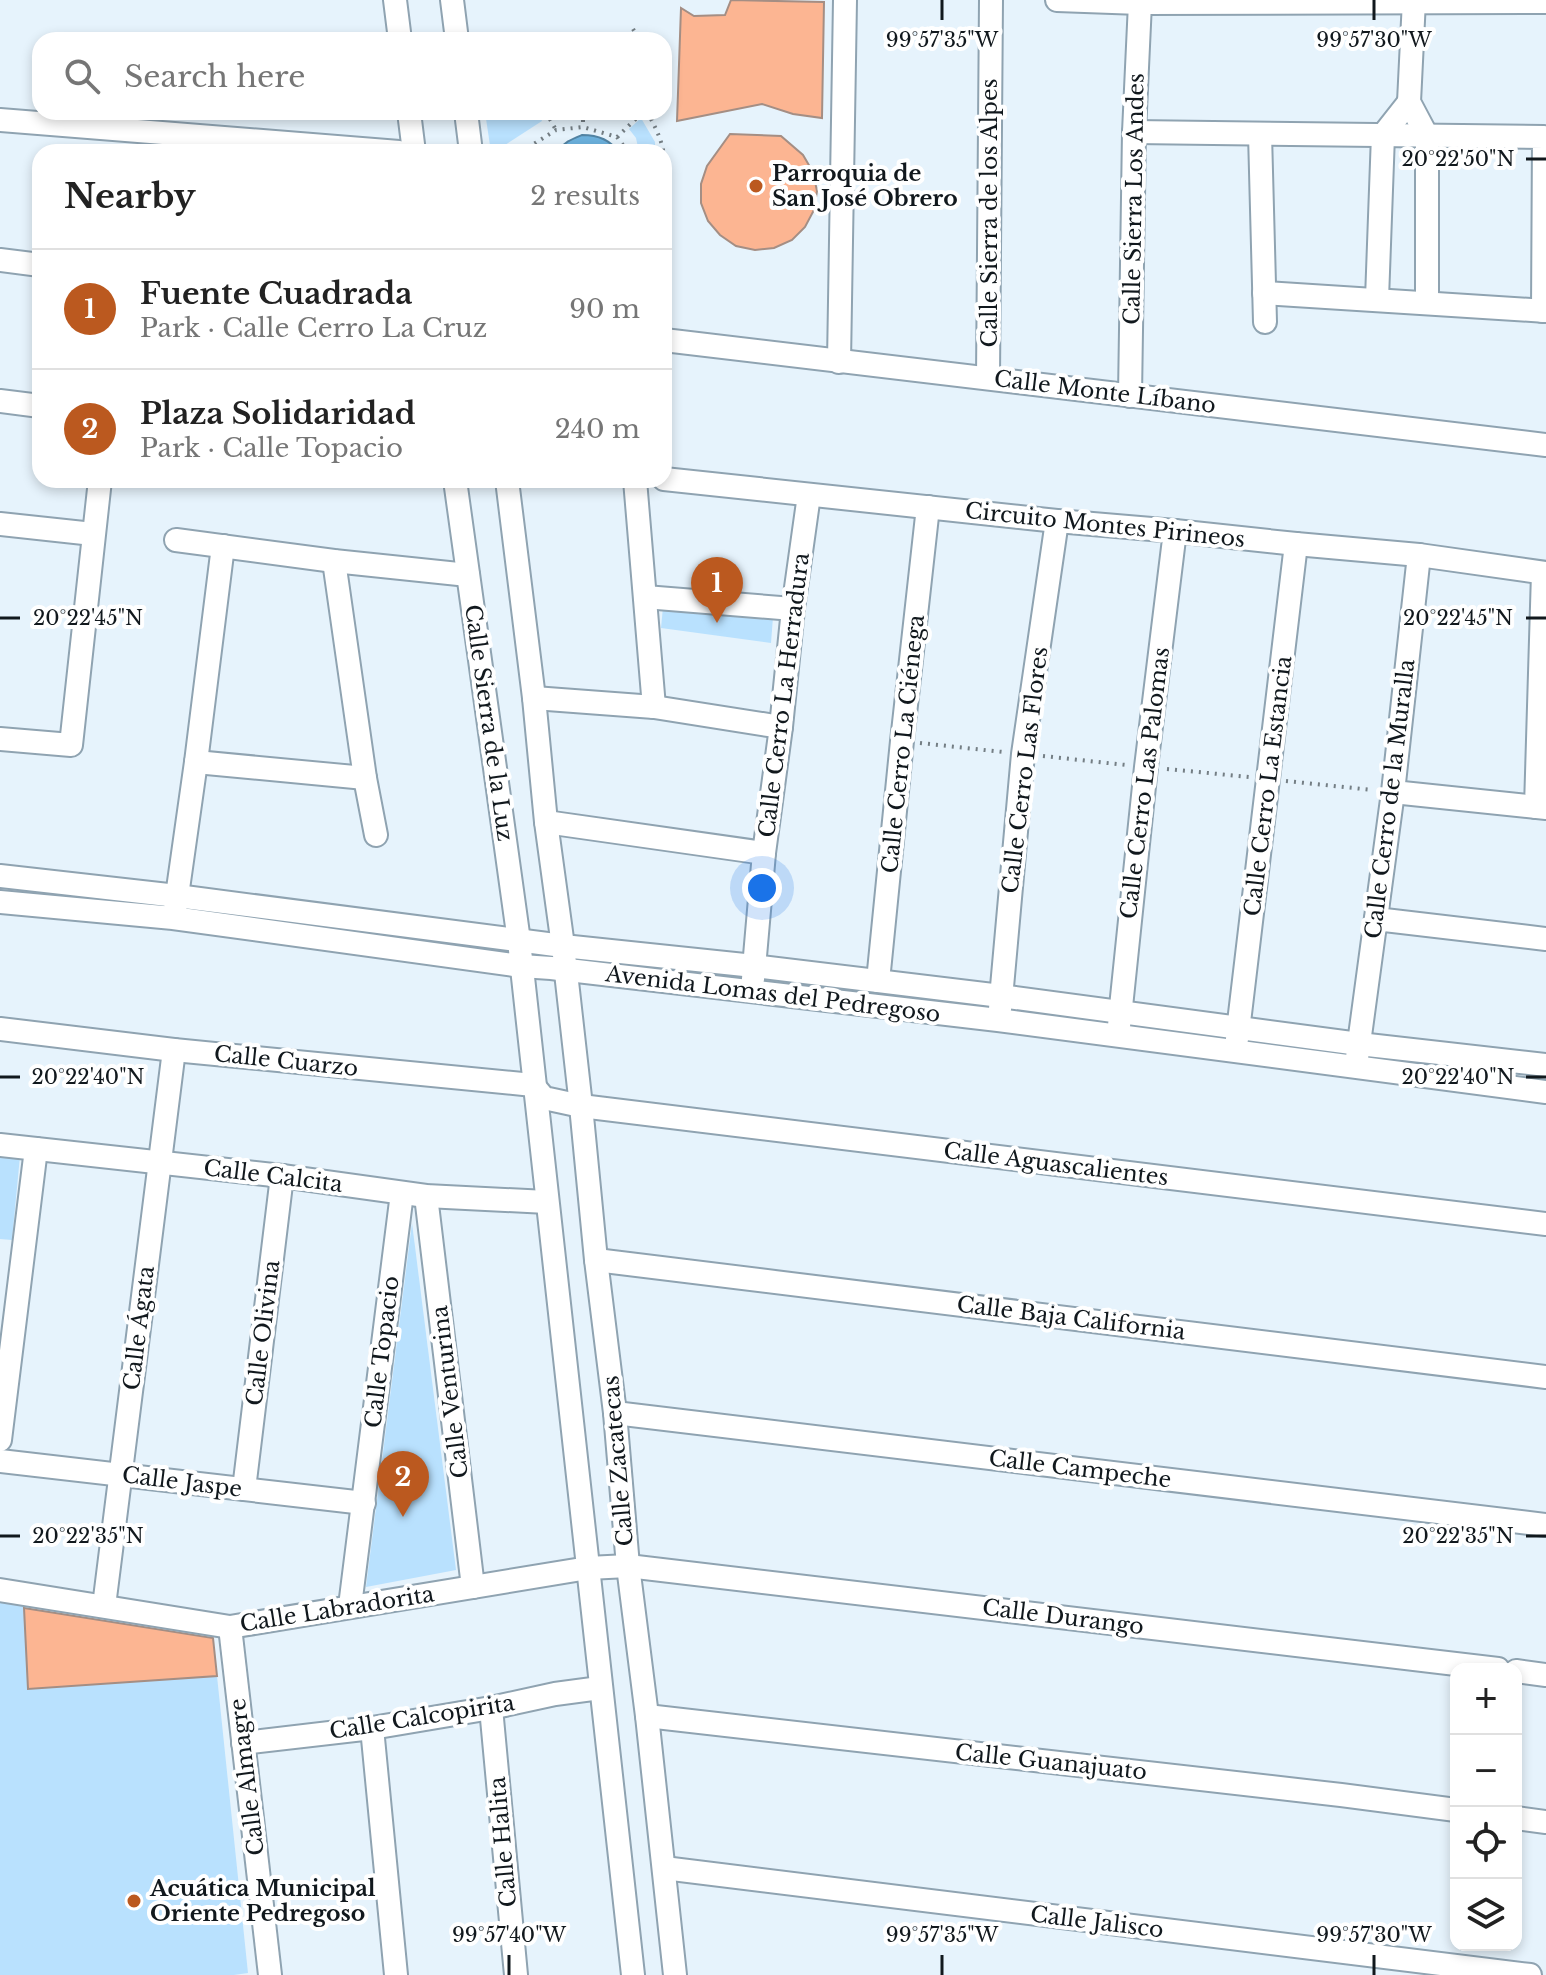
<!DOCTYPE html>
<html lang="en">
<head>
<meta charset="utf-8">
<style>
	body { margin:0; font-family:"Libre Baskerville",serif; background:#f6f6f6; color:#222 }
	.controls { position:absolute; right:24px; bottom:24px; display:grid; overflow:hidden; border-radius:16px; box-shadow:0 4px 12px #0003 }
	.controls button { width:72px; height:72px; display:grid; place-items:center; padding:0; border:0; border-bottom:2px solid #e0e0e0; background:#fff; color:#222; font:40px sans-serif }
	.you { position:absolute; left:762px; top:888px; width:28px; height:28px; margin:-20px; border:6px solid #fff; border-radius:50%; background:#1a73e8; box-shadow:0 0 0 12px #1a73e833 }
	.badge { display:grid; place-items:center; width:52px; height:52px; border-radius:50%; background:#bb591f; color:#fff; font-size:26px; font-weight:700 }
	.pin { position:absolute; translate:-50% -66px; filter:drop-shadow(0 2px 4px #0008) }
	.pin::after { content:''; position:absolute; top:42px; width:28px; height:24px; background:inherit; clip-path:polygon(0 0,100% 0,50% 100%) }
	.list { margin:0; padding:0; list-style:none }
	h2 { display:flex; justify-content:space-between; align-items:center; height:104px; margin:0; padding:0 32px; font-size:34px }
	h2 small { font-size:26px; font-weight:400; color:#767676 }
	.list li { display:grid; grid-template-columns:52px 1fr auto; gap:24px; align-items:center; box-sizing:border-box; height:120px; padding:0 32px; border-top:2px solid #e0e0e0 }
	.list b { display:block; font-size:30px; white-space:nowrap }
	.list p { margin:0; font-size:26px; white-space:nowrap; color:#767676 }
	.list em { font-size:26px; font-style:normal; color:#767676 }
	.icon { flex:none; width:44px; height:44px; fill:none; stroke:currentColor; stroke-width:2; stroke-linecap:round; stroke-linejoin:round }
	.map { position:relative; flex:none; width:1546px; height:1975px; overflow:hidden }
	.search { position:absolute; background:#fff; box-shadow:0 4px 12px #0003; left:32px; top:32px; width:640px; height:88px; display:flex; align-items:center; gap:20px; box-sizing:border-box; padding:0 28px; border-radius:24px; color:#767676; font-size:30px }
	.panel { position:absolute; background:#fff; box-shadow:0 4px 12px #0003; left:32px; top:144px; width:640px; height:344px; border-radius:24px }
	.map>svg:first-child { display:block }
	.green { fill:#b9e1fe }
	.water { fill:#6cb1dd; stroke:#5183a3; stroke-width:2 }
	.building { fill:#fcb592; stroke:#a48e84; stroke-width:2 }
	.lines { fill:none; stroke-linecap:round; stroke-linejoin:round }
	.minor-casing { stroke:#8fa3b1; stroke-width:26 }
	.path { stroke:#747e84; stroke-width:4; stroke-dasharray:2 6; stroke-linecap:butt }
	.minor { stroke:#fff; stroke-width:22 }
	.ticks { fill:none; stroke:#11181d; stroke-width:3 }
	.poi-dot { fill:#bb591f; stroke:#fff; stroke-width:3 }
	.labels { text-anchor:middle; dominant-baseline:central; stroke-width:8; stroke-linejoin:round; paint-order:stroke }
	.poi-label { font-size:22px; font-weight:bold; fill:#11181d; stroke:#fff; text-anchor:start }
	.street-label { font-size:22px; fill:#11181d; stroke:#fff }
	.ticks-label { font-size:20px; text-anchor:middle; fill:#11181d; stroke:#fff; stroke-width:8; stroke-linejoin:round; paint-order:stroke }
</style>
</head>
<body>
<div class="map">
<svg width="1546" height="1975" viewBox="0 0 1546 1975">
	<rect width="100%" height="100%" fill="#e6f3fc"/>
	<g class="green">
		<path d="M485 112H539L542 121 494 152H491Z"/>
		<path d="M641 118 655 142V152H639L636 138 629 129Z"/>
		<path d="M670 193 666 311H664V199Z"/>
		<path d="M663 607 773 617 771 643 661 628Z"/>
		<path d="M0 1154 20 1156 12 1240 0 1239Z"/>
		<path d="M412 1223 456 1570 366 1587Z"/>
		<path d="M0 1601 24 1604 29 1689 217 1676 248 1973 234 1975H0Z"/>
	</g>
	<path class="water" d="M582 135C597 135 610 139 618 152H557C564 142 572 139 582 135Z"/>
	<g class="building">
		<path d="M731 0 824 2 822 118 793 114 762 104 677 121 681 8 694 16 725 15Z"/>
		<path d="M730 134 781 136 803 155 813 172 817 191 814 210 805 227 792 240 774 248 755 250 736 246 720 235 708 221 701 203V184L707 166Z"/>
		<path d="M24 1608 213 1638 217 1676 28 1689Z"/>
	</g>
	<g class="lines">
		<defs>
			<g id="minor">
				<path d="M395 0 400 40"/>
				<path d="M452 0 457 40"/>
				<path d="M1057 0 1140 3 1546 2"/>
				<path d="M1414 0 1409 102 1427 136V303"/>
				<path d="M409 112 414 152"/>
				<path d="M466 112 471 152"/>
				<path d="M0 120 399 152"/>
				<path d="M1134 132 1544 137 1543 311"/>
				<path d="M1260 134 1265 322"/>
				<path d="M0 260 40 265"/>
				<path d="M1264 293 1546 311"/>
				<path d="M1377 299 1383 135 1409 102"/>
				<path d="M664 340 1546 445"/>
				<path d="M839 362 845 0"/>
				<path d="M988 378 991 0"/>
				<path d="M1130 396 1134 132 1140 3"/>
				<path d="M0 401 40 406"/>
				<path d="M664 479 1057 521 1175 531 1296 544 1419 555 1546 573"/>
				<path d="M455 480 519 941 633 1975"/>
				<path d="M507 480 534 698 546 822 563 946 581 1106 596 1260 615 1413 628 1566 647 1716 675 1975"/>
				<path d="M635 480 654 707"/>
				<path d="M0 524 93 534"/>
				<path d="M176 540 334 561 468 575"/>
				<path d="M334 561 365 778 376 835"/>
				<path d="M645 597 793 609"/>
				<path d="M534 698 654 707 781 727"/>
				<path d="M0 739 71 745 100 480"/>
				<path d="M196 762 365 778"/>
				<path d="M1393 792 1546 808"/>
				<path d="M1536 807 1543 573"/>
				<path d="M546 822 764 853"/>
				<path d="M0 876 177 896 563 946 754 966 1001 996 1359 1044 1546 1065"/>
				<path d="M0 902 173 918 521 966 551 968 998 1020 1546 1092"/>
				<path d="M175 910 196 762 223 546"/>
				<path d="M1376 919 1546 939"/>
				<path d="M753 979 764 853 781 727 793 609 809 495"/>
				<path d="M878 981 902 741 928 507"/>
				<path d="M1000 1009 1023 754 1057 521"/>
				<path d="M1119 1026 1146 767 1175 531"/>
				<path d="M0 1029 174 1050 533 1085 544 1098 581 1106 1546 1224"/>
				<path d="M1237 1039 1296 544"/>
				<path d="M1357 1058 1393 792 1419 555"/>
				<path d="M0 1145 282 1176 426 1196 547 1202"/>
				<path d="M426 1196 473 1587"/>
				<path d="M596 1260 1546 1377"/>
				<path d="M615 1413 1546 1525"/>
				<path d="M0 1440 36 1149"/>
				<path d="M0 1461 364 1503"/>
				<path d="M244 1489 282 1176"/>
				<path d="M0 1590 230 1627 588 1568 628 1566 1498 1669"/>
				<path d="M104 1606 174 1050"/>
				<path d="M350 1606 402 1193"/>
				<path d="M230 1627 270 1975"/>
				<path d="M1516 1671 1546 1675"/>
				<path d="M491 1708 516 1975"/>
				<path d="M647 1716 1341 1795 1456 1810"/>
				<path d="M372 1728 396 1975"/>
				<path d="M243 1743 372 1728 491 1708 555 1694 600 1688"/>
				<path d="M1516 1818 1546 1822"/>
				<path d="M664 1868 1530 1975"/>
			</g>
		</defs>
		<use href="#minor" class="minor-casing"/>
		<g class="path">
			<path d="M633 29 640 40"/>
			<path d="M606 33V40"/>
			<path d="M546 112 556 130"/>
			<path d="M583 112V127"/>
			<path d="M647 112C659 133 667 151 664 175"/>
			<path d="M617 137 643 112"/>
			<path d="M530 146 535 152"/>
			<path d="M521 152 556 130 583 127 617 137 628 152"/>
			<path d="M920 743 1003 752"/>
			<path d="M1043 756 1126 765"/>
			<path d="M1167 769 1249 777"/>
			<path d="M1286 781 1373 790"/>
		</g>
		<use href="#minor" class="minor"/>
	</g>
	<path class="ticks" d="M942 0V20M1374 0V20M1526 159H1546M0 618H20M1526 618H1546M0 1077H20M1526 1077H1546M0 1536H20M1526 1536H1546M509 1955V1975M942 1955V1975M1374 1955V1975"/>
	<g class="poi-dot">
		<circle cx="756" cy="186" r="8"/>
		<circle cx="134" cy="1901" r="8"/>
	</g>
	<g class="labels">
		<g class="poi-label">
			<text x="772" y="173">Parroquia de<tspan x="772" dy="25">San José Obrero</tspan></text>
			<text x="150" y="1888">Acuática Municipal<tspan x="150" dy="25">Oriente Pedregoso</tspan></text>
		</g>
		<g class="street-label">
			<text transform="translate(1134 199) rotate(-89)">Calle Sierra Los Andes</text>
			<text transform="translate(989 213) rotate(-90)">Calle Sierra de los Alpes</text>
			<text transform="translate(1105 392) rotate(7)">Calle Monte Líbano</text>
			<text transform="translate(1105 525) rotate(6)">Circuito Montes Pirineos</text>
			<text transform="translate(784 695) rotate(-83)">Calle Cerro La Herradura</text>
			<text transform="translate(489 723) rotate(82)">Calle Sierra de la Luz</text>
			<text transform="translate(903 744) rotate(-84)">Calle Cerro La Ciénega</text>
			<text transform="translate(1025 770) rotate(-83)">Calle Cerro Las Flores</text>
			<text transform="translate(1145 783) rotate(-83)">Calle Cerro Las Palomas</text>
			<text transform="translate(1268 786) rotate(-83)">Calle Cerro La Estancia</text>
			<text transform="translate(1390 799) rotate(-83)">Calle Cerro de la Muralla</text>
			<text transform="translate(773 994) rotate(7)">Avenida Lomas del Pedregoso</text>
			<text transform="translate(286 1061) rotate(6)">Calle Cuarzo</text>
			<text transform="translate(1056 1164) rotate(7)">Calle Aguascalientes</text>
			<text transform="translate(273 1176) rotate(7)">Calle Calcita</text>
			<text transform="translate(1071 1318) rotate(7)">Calle Baja California</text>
			<text transform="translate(139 1328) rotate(-83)">Calle Ágata</text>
			<text transform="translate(263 1333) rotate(-83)">Calle Olivina</text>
			<text transform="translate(382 1352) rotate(-83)">Calle Topacio</text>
			<text transform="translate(450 1392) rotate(-97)">Calle Venturina</text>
			<text transform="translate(618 1461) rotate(-95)">Calle Zacatecas</text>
			<text transform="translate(1080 1469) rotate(7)">Calle Campeche</text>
			<text transform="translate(182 1482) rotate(7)">Calle Jaspe</text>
			<text transform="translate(337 1609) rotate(-9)">Calle Labradorita</text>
			<text transform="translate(1063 1617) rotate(7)">Calle Durango</text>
			<text transform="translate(422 1717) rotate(-9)">Calle Calcopirita</text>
			<text transform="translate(1051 1762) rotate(6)">Calle Guanajuato</text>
			<text transform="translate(247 1777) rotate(-97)">Calle Almagre</text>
			<text transform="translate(503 1842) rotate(-95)">Calle Halita</text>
			<text transform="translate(1097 1922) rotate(7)">Calle Jalisco</text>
		</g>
	</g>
	<g class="ticks-label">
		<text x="942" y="47">99°57'35"W</text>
		<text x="1374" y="47">99°57'30"W</text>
		<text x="1458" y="166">20°22'50"N</text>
		<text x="88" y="625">20°22'45"N</text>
		<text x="1458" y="625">20°22'45"N</text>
		<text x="88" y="1084">20°22'40"N</text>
		<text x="1458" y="1084">20°22'40"N</text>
		<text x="88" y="1543">20°22'35"N</text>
		<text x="1458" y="1543">20°22'35"N</text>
		<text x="509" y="1942">99°57'40"W</text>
		<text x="942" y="1942">99°57'35"W</text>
		<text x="1374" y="1942">99°57'30"W</text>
	</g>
</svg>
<div class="controls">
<button>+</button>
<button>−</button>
<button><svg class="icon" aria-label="locate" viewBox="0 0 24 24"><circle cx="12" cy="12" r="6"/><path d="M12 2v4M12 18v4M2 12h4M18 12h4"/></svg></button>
<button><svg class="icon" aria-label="layers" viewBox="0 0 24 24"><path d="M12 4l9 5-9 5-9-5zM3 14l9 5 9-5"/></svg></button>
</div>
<div class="you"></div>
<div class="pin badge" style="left:717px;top:623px">1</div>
<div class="pin badge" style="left:403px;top:1517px">2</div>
<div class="search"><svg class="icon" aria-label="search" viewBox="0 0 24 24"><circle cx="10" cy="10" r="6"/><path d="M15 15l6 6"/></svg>Search here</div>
<section class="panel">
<h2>Nearby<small>2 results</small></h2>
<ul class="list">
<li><span class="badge">1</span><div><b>Fuente Cuadrada</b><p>Park · Calle Cerro La Cruz</p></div><em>90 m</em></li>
<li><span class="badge">2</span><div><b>Plaza Solidaridad</b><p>Park · Calle Topacio</p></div><em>240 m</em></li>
</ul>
</section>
</div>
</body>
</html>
